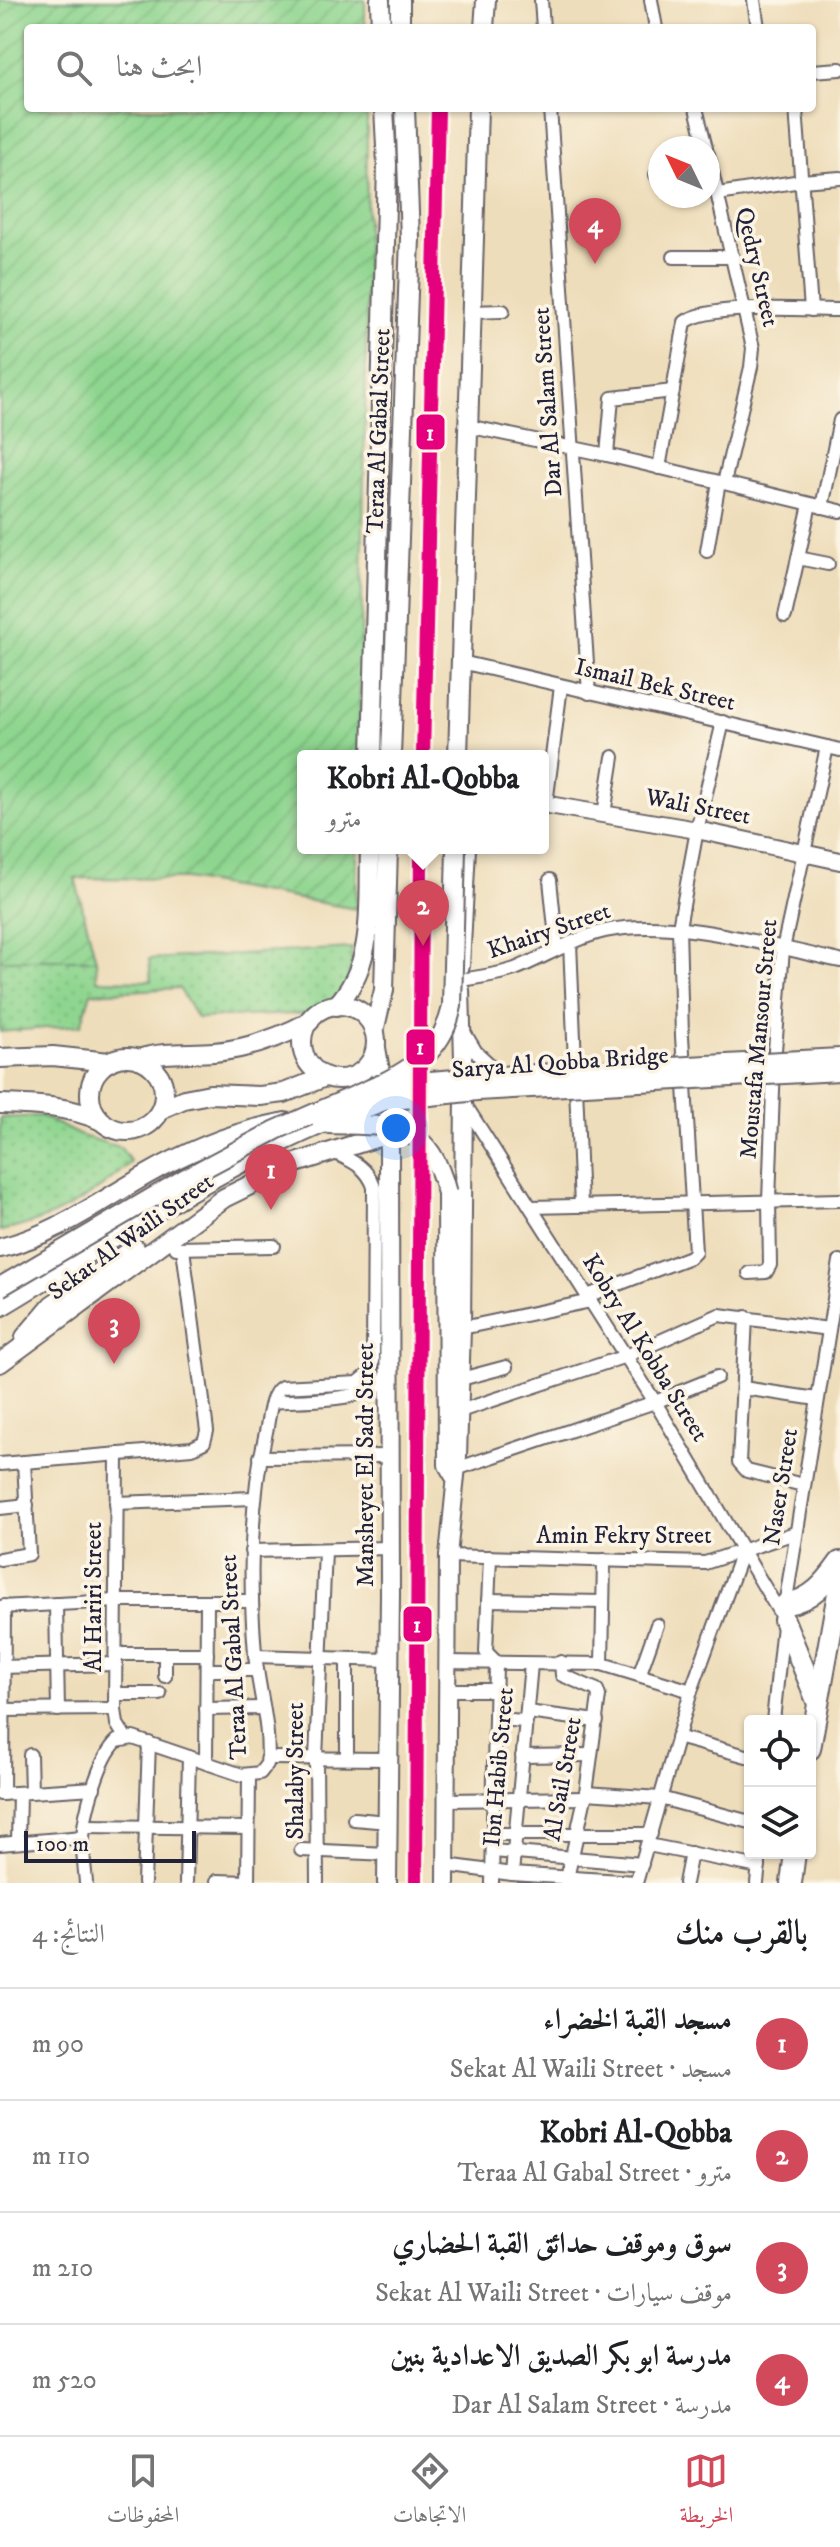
<!DOCTYPE html>
<html lang="ar">
<head>
<meta charset="utf-8">
<style>
	body { margin:0; font-family:"IM FELL DW Pica",Amiri,serif; background:#f6f6f6; color:#202124; direction:rtl }
	.controls { position:absolute; right:24px; bottom:24px; display:grid; overflow:hidden; border-radius:8px; box-shadow:0 2px 6px #0004 }
	.controls button { width:72px; height:72px; display:grid; place-items:center; padding:0; border:0; border-bottom:2px solid #e0e0e0; background:#fff; color:#202124; font:40px sans-serif }
	.compass { position:absolute; left:648px; top:136px; width:72px; height:72px; border-radius:50%; background:#fff; box-shadow:0 2px 6px #0004; rotate:313deg }
	.scale { position:absolute; left:24px; bottom:20px; width:172px; box-sizing:border-box; padding-left:8px; border:4px solid #22223b; border-top:0; font-size:22px; line-height:28px; white-space:nowrap; color:#22223b; -webkit-text-stroke:6px #fcf5e5; paint-order:stroke }
	.you { position:absolute; left:396px; top:1128px; width:28px; height:28px; margin:-20px; border:6px solid #fff; border-radius:50%; background:#1a73e8; box-shadow:0 0 0 12px #1a73e833 }
	.badge { display:grid; place-items:center; width:52px; height:52px; border-radius:50%; background:#d1495b; color:#fff; font-size:26px; font-weight:700 }
	.pin { position:absolute; translate:-50% -66px; filter:drop-shadow(0 2px 4px #0008) }
	.pin::after { content:''; position:absolute; top:42px; width:28px; height:24px; background:inherit; clip-path:polygon(0 0,100% 0,50% 100%) }
	.popup { position:absolute; left:297px; top:750px; width:252px; height:104px; box-sizing:border-box; display:grid; place-content:center; border-radius:8px; background:#fff; filter:drop-shadow(0 2px 6px #0005); font-size:26px; white-space:nowrap; color:#757577 }
	.popup b { font-size:30px; color:#202124 }
	.popup::after { content:''; position:absolute; left:50%; top:100%; margin-left:-16px; border:16px solid transparent; border-top-color:#fff }
	.list { margin:0; padding:0; list-style:none }
	h2 { display:flex; justify-content:space-between; align-items:center; height:104px; margin:0; padding:0 32px; font-size:34px }
	h2 small { font-size:26px; font-weight:400; color:#757577 }
	.list li { display:grid; grid-template-columns:52px 1fr auto; gap:24px; align-items:center; box-sizing:border-box; height:112px; padding:0 32px; border-top:2px solid #e0e0e0 }
	.list b { display:block; font-size:30px; white-space:nowrap }
	.list p { margin:0; font-size:26px; white-space:nowrap; color:#757577 }
	.list em { font-size:26px; font-style:normal; color:#757577 }
	.icon { flex:none; width:44px; height:44px; fill:none; stroke:currentColor; stroke-width:2; stroke-linecap:round; stroke-linejoin:round }
	.map { position:relative; flex:none; width:840px; height:1883px; overflow:hidden; direction:ltr }
	.search { position:absolute; background:#fff; box-shadow:0 2px 6px #0004; left:24px; right:24px; top:24px; height:88px; display:flex; align-items:center; gap:20px; box-sizing:border-box; padding:0 28px; border-radius:8px; color:#757577; font-size:30px }
	.sheet { height:552px; background:#fff }
	nav { display:flex; justify-content:space-around; align-items:center; box-sizing:border-box; height:112px; border-top:2px solid #e0e0e0; background:#fff; font-size:22px; color:#757577 }
	nav a { display:grid; justify-items:center; gap:4px }
	nav .on { color:#d1495b }
	.map>svg:first-child { display:block }
	.grass { fill:url(#grass-dots); stroke:#587c65; stroke-width:2 }
	.garden { fill:url(#garden-furrows); stroke:#587c65; stroke-width:2 }
	.lines { fill:none; stroke-linecap:round; stroke-linejoin:round }
	.minor-casing { stroke:#696367; stroke-width:16 }
	.tertiary-casing { stroke:#696367; stroke-width:20 }
	.secondary-casing { stroke:#696367; stroke-width:22 }
	.primary-casing { stroke:#696367; stroke-width:24 }
	.minor { stroke:#fff; stroke-width:12 }
	.tertiary { stroke:#fff; stroke-width:16 }
	.secondary { stroke:#fff; stroke-width:18 }
	.primary { stroke:#fff; stroke-width:20 }
	.secondary-bridge-casing { stroke:#696367; stroke-width:22; stroke-linecap:butt }
	.secondary-bridge { stroke:#fff; stroke-width:18 }
	.metro-1-casing { stroke:#fcf5e5; stroke-width:20 }
	.metro-1 { stroke:#e5007d; stroke-width:14 }
	.labels { text-anchor:middle; dominant-baseline:central; stroke-width:7; stroke-linejoin:round; paint-order:stroke }
	.street-label { font-size:24px; fill:#22223b; stroke:#fcf5e5 }
	.line-badge { stroke:#fcf5e5; stroke-width:3 }
	.badge-label { font-size:22px; text-anchor:middle; font-weight:bold; fill:#fff }
</style>
</head>
<body>
<div class="map">
<svg width="840" height="1883" viewBox="0 0 840 1883">
	<defs>
		<pattern id="grass-dots" width="8" height="8" patternUnits="userSpaceOnUse" patternTransform="scale(2)"><rect width="8" height="8" fill="#8ed58f"/><path d="M2 2h.1M6 6h.1" fill="none" stroke="#7ab77c" stroke-width="1.8" stroke-linecap="round"/></pattern>
		<pattern id="garden-furrows" width="10" height="10" patternUnits="userSpaceOnUse" patternTransform="scale(2)"><rect width="10" height="10" fill="#8ed58f"/><path d="M-1 1l2-2M0 10L10 0M9 11l2-2" fill="none" stroke="#7ab77c"/></pattern>
	</defs>
	<rect width="100%" height="100%" fill="#fcf5e5"/>
	<filter id="ink" filterUnits="userSpaceOnUse"><feTurbulence type="fractalNoise" baseFrequency=".0125" numOctaves="2"/><feDisplacementMap in="SourceGraphic" scale="16" xChannelSelector="R" yChannelSelector="G"/><feConvolveMatrix kernelMatrix="1 2 1 2 8 2 1 2 1" color-interpolation-filters="sRGB"/></filter>
	<filter id="wash" filterUnits="userSpaceOnUse"><feTurbulence type="fractalNoise" baseFrequency=".006" numOctaves="4" result="noise"/><feDisplacementMap in="SourceGraphic" scale="32" xChannelSelector="R" yChannelSelector="G"/><feGaussianBlur stdDeviation="1.8" result="paint"/><feColorMatrix in="noise" values="0 0 0 0 0 0 0 0 0 0 0 0 0 0 0 0 0 1.4 0 .05"/><feComposite in="paint" operator="in"/></filter>
	<g filter="url(#wash)">
		<rect width="100%" height="100%" fill="#eeddba"/>
		<g class="grass">
			<path d="M352 948 350 992 320 1013 197 1018 179 988 91 993 81 1025 0 1032V960H96L97 980 151 981 149 959Z"/>
			<path d="M41 1116 79 1135 120 1147 131 1162C94 1197 51 1222 0 1231V1118Z"/>
		</g>
		<path class="garden" d="M0 0H365V28H28V108H367L366 359 359 756H303V848H357L356 909 186 879 75 878 96 960H0Z"/>
	</g>
	<g filter="url(#ink)">
		<g class="lines">
			<defs>
				<g id="minor">
					<path d="M541 0 543 28"/>
					<path d="M651 0 656 28"/>
					<path d="M754 0 758 28"/>
					<path d="M812 71 840 69"/>
					<path d="M550 108 589 693"/>
					<path d="M696 108 706 148"/>
					<path d="M796 108 811 310"/>
					<path d="M708 154 753 348 751 367 724 483"/>
					<path d="M656 175H660"/>
					<path d="M718 194 801 181 840 178"/>
					<path d="M674 257H733"/>
					<path d="M471 312 503 311"/>
					<path d="M467 426 607 455 840 511"/>
					<path d="M607 455 612 398 673 391"/>
					<path d="M659 468 685 322C711 303 805 310 840 310"/>
					<path d="M822 507 840 420"/>
					<path d="M707 551 719 482"/>
					<path d="M798 558 828 564"/>
					<path d="M785 616 810 504"/>
					<path d="M461 662 840 750"/>
					<path d="M546 804 561 686"/>
					<path d="M604 814 613 757"/>
					<path d="M550 880 557 948"/>
					<path d="M570 943 581 1206"/>
					<path d="M461 980C479 977 497 975 515 969 545 957 572 939 605 931 674 916 770 946 840 961"/>
					<path d="M464 1032 476 1052 501 1075"/>
					<path d="M464 1103 655 1402 784 1620"/>
					<path d="M531 1207 840 1200"/>
					<path d="M176 1248 274 1246"/>
					<path d="M749 1273 766 1272 770 1265 769 1201 774 1063 783 949 827 747"/>
					<path d="M587 1296 690 1257 695 1252 682 1036 679 927 697 830 723 722"/>
					<path d="M746 1317 739 1462 747 1471 803 1485"/>
					<path d="M462 1328 591 1301"/>
					<path d="M461 1379 506 1367"/>
					<path d="M743 1388 817 1399"/>
					<path d="M273 1402C306 1399 370 1404 389 1374"/>
					<path d="M460 1411 626 1356 719 1315 829 1329"/>
					<path d="M117 1454 115 1709 117 1724 125 1737"/>
					<path d="M260 1457 390 1456"/>
					<path d="M0 1464 192 1448 204 1442 207 1431 183 1249"/>
					<path d="M456 1469 655 1402 717 1377"/>
					<path d="M116 1503 254 1498"/>
					<path d="M0 1508 27 1505"/>
					<path d="M251 1551 390 1548"/>
					<path d="M448 1556 705 1563 795 1533"/>
					<path d="M490 1557 486 1652 496 1662 492 1883"/>
					<path d="M0 1559 29 1554 24 1462"/>
					<path d="M488 1600 603 1602"/>
					<path d="M56 1604 58 1710"/>
					<path d="M785 1606 840 1261"/>
					<path d="M0 1607 116 1601H252"/>
					<path d="M116 1654H207"/>
					<path d="M255 1656 389 1660"/>
					<path d="M447 1662 602 1664 691 1691"/>
					<path d="M561 1662 562 1675 597 1690 599 1696 586 1793 566 1883"/>
					<path d="M602 1664 604 1560"/>
					<path d="M0 1667 116 1664"/>
					<path d="M207 1670H257"/>
					<path d="M640 1673 657 1625"/>
					<path d="M165 1676V1654"/>
					<path d="M447 1690H496"/>
					<path d="M116 1694H160"/>
					<path d="M206 1709 263 1708"/>
					<path d="M0 1710 115 1709"/>
					<path d="M527 1712 597 1721"/>
					<path d="M495 1719 526 1721"/>
					<path d="M773 1721 783 1625"/>
					<path d="M677 1737 750 1757"/>
					<path d="M30 1755 31 1792"/>
					<path d="M522 1756 591 1755"/>
					<path d="M268 1758 389 1759"/>
					<path d="M347 1758V1659"/>
					<path d="M206 1763 207 1601"/>
					<path d="M586 1793 660 1798 750 1822"/>
					<path d="M0 1794 94 1788"/>
					<path d="M3 1794 4 1606"/>
					<path d="M448 1800 585 1798"/>
					<path d="M354 1819 388 1822"/>
					<path d="M85 1826 248 1828"/>
					<path d="M493 1834H651"/>
					<path d="M18 1842 19 1793"/>
					<path d="M0 1844 83 1837"/>
					<path d="M648 1845 759 1867"/>
					<path d="M301 1850 388 1854"/>
					<path d="M493 1851 642 1864"/>
					<path d="M446 1865 512 1874 636 1882"/>
					<path d="M512 1874 531 1664"/>
					<path d="M217 1881 248 1882"/>
					<path d="M86 1883C85 1868 82 1852 83 1838 84 1813 99 1758 117 1741L133 1738 242 1775 260 1773 267 1764C271 1728 258 1689 255 1653 249 1579 249 1504 266 1432 269 1418 270 1394 282 1387L358 1383 369 1374 373 1361 374 1187C367 1166 350 1160 331 1151"/>
					<path d="M144 1883 149 1743"/>
					<path d="M186 1883 189 1757"/>
					<path d="M248 1883 249 1775"/>
					<path d="M317 1883 316 1758 325 1551"/>
					<path d="M636 1883 691 1691 742 1552"/>
					<path d="M685 1883 691 1853"/>
					<path d="M757 1883 760 1853"/>
				</g>
				<g id="tertiary">
					<path d="M543 804 697 830 840 861"/>
					<path d="M461 966 467 848"/>
					<path d="M446 1883 448 1556 458 1456 462 1328 464 1093 461 990"/>
				</g>
				<g id="secondary">
					<path d="M380 0 381 28"/>
					<path d="M400 0V28"/>
					<path d="M484 28 486 0"/>
					<path d="M372 756 387 165 384 108"/>
					<path d="M391 756 410 238 405 108"/>
					<path d="M458 756 478 108"/>
					<circle cx="339" cy="1042" r="37"/>
					<path d="M336 1006C377 962 368 903 370 848"/>
					<path d="M374 1031 384 990 388 848"/>
					<path d="M376 1048 385 1099 389 1149 390 1594 387 1883"/>
					<circle cx="127" cy="1094" r="37"/>
					<path d="M0 1058 53 1056 109 1062"/>
					<path d="M139 1059C164 1051 188 1054 214 1052 248 1049 279 1038 309 1022"/>
					<path d="M0 1104C36 1105 69 1106 102 1121"/>
					<path d="M161 1109 184 1099 210 1094 260 1096 284 1093 325 1077"/>
					<path d="M447 1193 448 1465 454 1475"/>
					<path d="M0 1248C55 1235 99 1202 148 1174 190 1150 237 1131 285 1122"/>
					<path d="M0 1307C106 1244 208 1173 322 1124"/>
					<path d="M25 1337 52 1305 135 1248"/>
					<path d="M0 1363 224 1198 293 1164 388 1134"/>
				</g>
				<g id="primary">
					<path d="M786 1604C812 1600 825 1583 840 1562"/>
					<path d="M784 1620 817 1701"/>
					<path d="M810 1749 840 1582"/>
					<path d="M791 1883 795 1853"/>
				</g>
			</defs>
			<use href="#minor" class="minor-casing"/>
			<use href="#tertiary" class="tertiary-casing"/>
			<use href="#secondary" class="secondary-casing"/>
			<use href="#primary" class="primary-casing"/>
			<use href="#minor" class="minor"/>
			<use href="#tertiary" class="tertiary"/>
			<use href="#secondary" class="secondary"/>
			<use href="#primary" class="primary"/>
			<defs>
				<g id="secondary-bridge">
					<path d="M385 1082C419 1064 444 1047 452 1006L456 848"/>
					<path d="M322 1124 384 1101 477 1091 840 1071"/>
					<path d="M328 1124C393 1126 428 1119 447 1193"/>
					<path d="M0 1287 184 1179 276 1130 379 1085 481 1077 840 1058"/>
				</g>
			</defs>
			<use href="#secondary-bridge" class="secondary-bridge-casing"/>
			<use href="#secondary-bridge" class="secondary-bridge"/>
			<defs>
				<g id="metro-1">
					<path d="M423 756 438 108"/>
					<path d="M416 1883 421 848"/>
				</g>
			</defs>
			<use href="#metro-1" class="metro-1-casing"/>
			<use href="#metro-1" class="metro-1"/>
		</g>
	</g>
	<g class="labels">
		<g class="street-label">
			<text transform="translate(757 267) rotate(77)">Qedry Street</text>
			<text transform="translate(548 402) rotate(-94)">Dar Al Salam Street</text>
			<text transform="translate(379 431) rotate(-88)">Teraa Al Gabal Street</text>
			<text transform="translate(655 685) rotate(13)">Ismail Bek Street</text>
			<text transform="translate(698 807) rotate(11)">Wali Street</text>
			<text transform="translate(549 931) rotate(-19)">Khairy Street</text>
			<text transform="translate(759 1039) rotate(-85)">Moustafa Mansour Street</text>
			<text transform="translate(560 1063) rotate(-4)">Sarya Al Qobba Bridge</text>
			<text transform="translate(131 1237) rotate(-36)">Sekat Al Waili Street</text>
			<text transform="translate(645 1348) rotate(58)">Kobry Al Kobba Street</text>
			<text transform="translate(366 1465) rotate(-90)">Mansheyet El Sadr Street</text>
			<text transform="translate(781 1487) rotate(-81)">Naser Street</text>
			<text x="624" y="1536">Amin Fekry Street</text>
			<text transform="translate(94 1597) rotate(-90)">Al Hariri Street</text>
			<text transform="translate(234 1657) rotate(-93)">Teraa Al Gabal Street</text>
			<text transform="translate(499 1767) rotate(-85)">Ibn Habib Street</text>
			<text transform="translate(296 1771) rotate(-90)">Shalaby Street</text>
			<text transform="translate(563 1779) rotate(-80)">Al Sail Street</text>
		</g>
	</g>
	<g class="line-badge">
		<rect x="415" y="413" width="31" height="38" rx="8" fill="#e5007d"/>
		<rect x="405" y="1028" width="31" height="38" rx="8" fill="#e5007d"/>
		<rect x="402" y="1605" width="31" height="38" rx="8" fill="#e5007d"/>
	</g>
	<g class="badge-label">
		<text x="430" y="440">1</text>
		<text x="420" y="1054">1</text>
		<text x="417" y="1632">1</text>
	</g>
</svg>
<div class="controls">
<button><svg class="icon" aria-label="locate" viewBox="0 0 24 24"><circle cx="12" cy="12" r="6"/><path d="M12 2v4M12 18v4M2 12h4M18 12h4"/></svg></button>
<button><svg class="icon" aria-label="layers" viewBox="0 0 24 24"><path d="M12 4l9 5-9 5-9-5zM3 14l9 5 9-5"/></svg></button>
</div>
<svg class="compass" viewBox="-18 -18 36 36"><path d="M0-13l5 13h-10z" fill="#e53935"/><path d="M0 13l5-13h-10z" fill="#757577"/></svg>
<div class="scale">100 m</div>
<div class="you"></div>
<div class="pin badge" style="left:271px;top:1210px">1</div>
<div class="pin badge" style="left:423px;top:946px">2</div>
<div class="popup"><b>Kobri Al-Qobba</b>مترو</div>
<div class="pin badge" style="left:114px;top:1364px">3</div>
<div class="pin badge" style="left:595px;top:264px">4</div>
<div class="search"><svg class="icon" aria-label="search" viewBox="0 0 24 24"><circle cx="10" cy="10" r="6"/><path d="M15 15l6 6"/></svg>ابحث هنا</div>
</div>
<section class="sheet">
<h2>بالقرب منك<small>النتائج: 4</small></h2>
<ul class="list">
<li><span class="badge">1</span><div><b>مسجد القبة الخضراء</b><p>مسجد · Sekat Al Waili Street</p></div><em>90 m</em></li>
<li><span class="badge">2</span><div><b>Kobri Al-Qobba</b><p>مترو · Teraa Al Gabal Street</p></div><em>110 m</em></li>
<li><span class="badge">3</span><div><b>سوق وموقف حدائق القبة الحضاري</b><p>موقف سيارات · Sekat Al Waili Street</p></div><em>210 m</em></li>
<li><span class="badge">4</span><div><b>مدرسة ابو بكر الصديق الاعدادية بنين</b><p>مدرسة · Dar Al Salam Street</p></div><em>520 m</em></li>
</ul>
</section>
<nav>
<a class="on"><svg class="icon" aria-label="map" viewBox="0 0 24 24"><path d="M3 6l6-2 6 2 6-2v14l-6 2-6-2-6 2zM9 4v14M15 6v14"/></svg>الخريطة</a>
<a><svg class="icon" aria-label="directions" viewBox="0 0 24 24"><path d="M12 3l9 9-9 9-9-9zM9 14v-3h6M13 9l2 2-2 2"/></svg>الاتجاهات</a>
<a><svg class="icon" aria-label="saved" viewBox="0 0 24 24"><path d="M7 4h10v16l-5-4-5 4z"/></svg>المحفوظات</a>
</nav>
</body>
</html>
